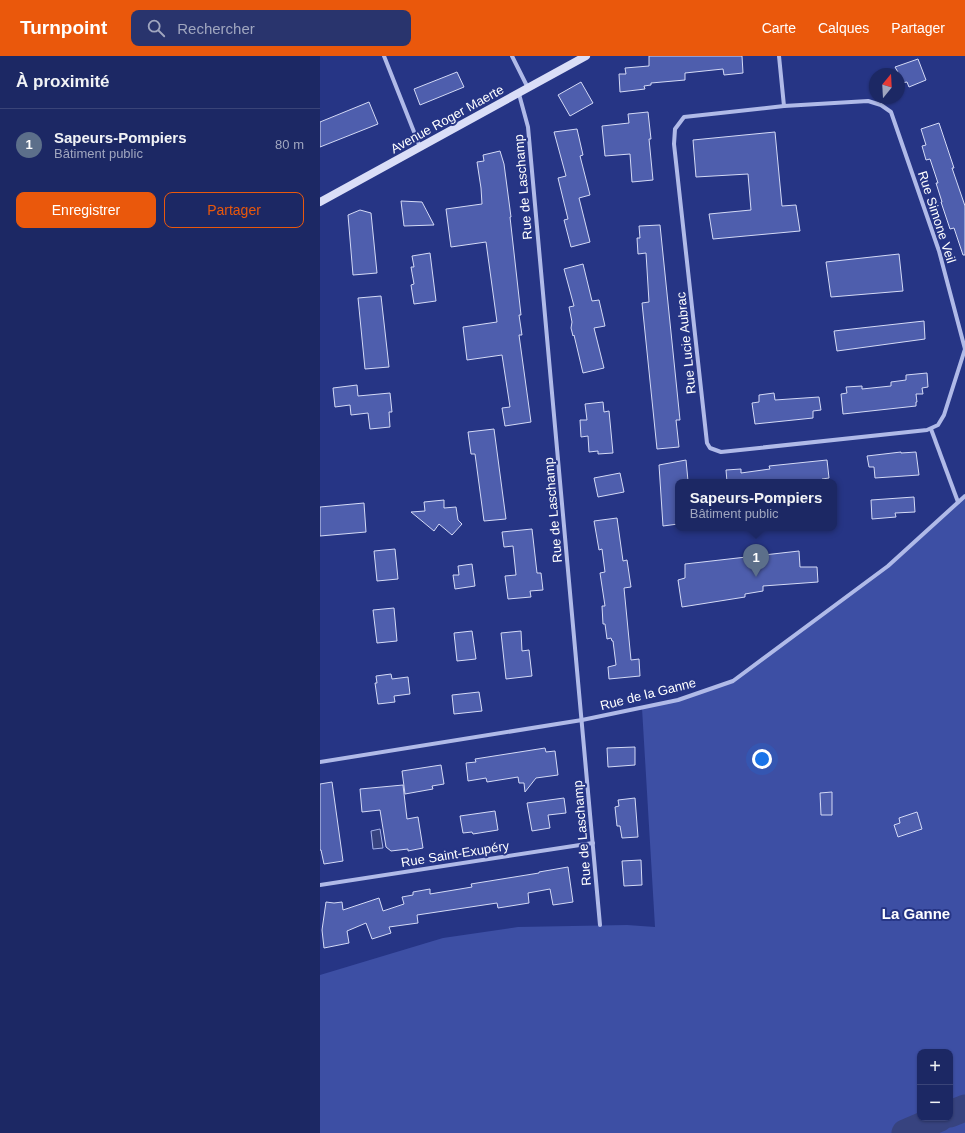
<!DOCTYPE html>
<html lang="fr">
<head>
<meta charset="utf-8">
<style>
	body { margin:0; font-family:Helvetica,sans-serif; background:#29346d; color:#f1f3f6 }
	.controls { position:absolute; right:12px; bottom:12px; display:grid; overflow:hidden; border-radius:8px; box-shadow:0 1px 3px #0004 }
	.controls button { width:36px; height:36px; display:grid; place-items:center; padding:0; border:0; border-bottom:1px solid #3a4478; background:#1c2864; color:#f1f3f6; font:20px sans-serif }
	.compass { position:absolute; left:549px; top:12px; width:36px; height:36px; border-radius:50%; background:#1c2864; box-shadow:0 1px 3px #0004; rotate:18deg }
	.you { position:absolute; left:442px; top:703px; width:14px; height:14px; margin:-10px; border:3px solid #fff; border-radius:50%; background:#1a73e8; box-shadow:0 0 0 6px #1a73e833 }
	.badge { display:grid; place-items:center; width:26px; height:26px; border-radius:50%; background:#ea580c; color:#fff; font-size:13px; font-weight:700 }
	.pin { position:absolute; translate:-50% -33px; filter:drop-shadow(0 1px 2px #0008) }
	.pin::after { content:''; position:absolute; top:21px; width:14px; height:12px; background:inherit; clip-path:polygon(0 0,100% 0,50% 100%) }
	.popup { position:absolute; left:355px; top:423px; width:162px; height:52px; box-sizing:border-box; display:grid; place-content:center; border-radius:8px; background:#1c2864; filter:drop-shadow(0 1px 3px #0005); font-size:13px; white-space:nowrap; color:#a0a6bf }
	.popup b { font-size:15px; color:#f1f3f6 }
	.popup::after { content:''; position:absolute; left:50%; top:100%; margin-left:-8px; border:8px solid transparent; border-top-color:#1c2864 }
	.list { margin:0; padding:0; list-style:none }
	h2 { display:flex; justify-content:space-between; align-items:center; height:52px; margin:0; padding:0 16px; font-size:17px }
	h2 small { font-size:13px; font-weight:400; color:#a0a6bf }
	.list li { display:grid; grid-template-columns:26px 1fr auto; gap:12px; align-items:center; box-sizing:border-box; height:72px; padding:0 16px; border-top:1px solid #3a4478 }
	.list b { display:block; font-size:15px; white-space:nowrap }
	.list p { margin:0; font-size:13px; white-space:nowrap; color:#a0a6bf }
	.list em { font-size:13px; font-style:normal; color:#a0a6bf }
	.actions { display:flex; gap:8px; padding:12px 16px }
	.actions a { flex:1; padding:9px 0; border:1px solid #ea580c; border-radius:8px; text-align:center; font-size:14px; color:#ea580c }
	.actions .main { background:#ea580c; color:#fff }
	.icon { flex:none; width:22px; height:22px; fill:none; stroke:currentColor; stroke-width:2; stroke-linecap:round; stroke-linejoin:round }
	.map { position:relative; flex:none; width:645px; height:1077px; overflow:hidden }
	header { display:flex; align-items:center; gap:24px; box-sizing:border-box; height:56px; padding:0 20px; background:#ea580c; color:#fff }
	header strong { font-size:19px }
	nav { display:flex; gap:22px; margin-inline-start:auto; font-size:14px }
	.search { width:280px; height:36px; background:#29346d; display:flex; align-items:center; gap:10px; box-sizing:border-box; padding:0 14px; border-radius:8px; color:#a0a6bf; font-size:15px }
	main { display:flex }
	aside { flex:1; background:#1c2864 }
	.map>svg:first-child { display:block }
	.green { fill:#3d4fa4; fill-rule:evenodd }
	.water { fill:#37437f; stroke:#a4b1e9 }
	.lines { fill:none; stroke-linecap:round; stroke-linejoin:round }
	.river { stroke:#37437f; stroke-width:27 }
	.building { fill:#4e5ead; stroke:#d4daf6 }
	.street { stroke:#b0bae8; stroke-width:4 }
	.secondary { stroke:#dadef7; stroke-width:8 }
	.labels { text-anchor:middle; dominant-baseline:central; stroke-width:4; stroke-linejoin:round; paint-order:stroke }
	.street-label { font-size:13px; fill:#fff; stroke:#263585 }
	.quarter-label { font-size:15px; font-weight:bold; fill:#fff; stroke:#263585 }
</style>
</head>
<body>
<header>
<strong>Turnpoint</strong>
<div class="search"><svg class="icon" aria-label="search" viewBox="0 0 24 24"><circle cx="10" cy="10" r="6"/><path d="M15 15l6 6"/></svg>Rechercher</div>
<nav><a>Carte</a><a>Calques</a><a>Partager</a></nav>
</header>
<main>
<aside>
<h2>À proximité<small></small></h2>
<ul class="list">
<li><span class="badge" style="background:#5c6f8a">1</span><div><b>Sapeurs-Pompiers</b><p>Bâtiment public</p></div><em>80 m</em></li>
</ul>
<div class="actions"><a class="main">Enregistrer</a><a>Partager</a></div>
</aside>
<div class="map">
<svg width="645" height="1077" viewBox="0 0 645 1077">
	<rect width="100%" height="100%" fill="#263585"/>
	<path class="green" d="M645 440V1077H0V919L123 882 198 871 307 869 335 871 322 652 358 644 413 625 568 510ZM600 996H630V1062H600Z"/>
	<path class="water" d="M60 773 63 792 53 793 51 775Z"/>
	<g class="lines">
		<g class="river">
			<path d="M630 1058 645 1052"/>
			<path d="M585 1077 620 1062"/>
		</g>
	</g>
	<g class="building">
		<path d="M329 0H422L423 17 404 19 403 13 365 17V24L331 27V29L324 30 325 33 300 36 299 18H306L305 12 329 10Z"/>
		<path d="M598 3 606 24 589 31 587 26 581 27 579 18 575 11Z"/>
		<path d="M137 16 144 31 100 49 94 33Z"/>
		<path d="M261 26 273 47 250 60 238 39Z"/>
		<path d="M49 46 58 68 0 91V66Z"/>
		<path d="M328 56 331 83H329L333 124 312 126 310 98 285 100 282 70 309 67 308 58Z"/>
		<path d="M619 67 634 112H632L645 150V199H643L634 172 630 173 621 146H622L616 127H618L610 103 606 104 602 90 606 89 601 73Z"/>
		<path d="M257 73 263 99 260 100 270 139 259 142 270 186 251 191 244 164 248 163 238 122 246 120 234 76Z"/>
		<path d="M455 76 462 150 476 149 480 175 393 183 389 158 431 154 428 118 376 121 373 84Z"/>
		<path d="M180 95 184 108 191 161H190L201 259H199L202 279H199L211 366 185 370 182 352 190 351 182 299 147 304 143 271 177 266 166 186 131 191 126 153 162 148 161 132 157 106 164 105 163 99Z"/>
		<path d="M81 145 102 146 114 169 84 170Z"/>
		<path d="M40 154 51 157 57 217 33 219 28 159Z"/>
		<path d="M340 169 360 364H356L359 391 337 393 322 247 329 246 326 197 318 198 317 182H320L319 170Z"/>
		<path d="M110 197 116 245 94 248 91 229 94 228 91 211H94L92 200Z"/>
		<path d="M579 198 583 235 511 241 506 206Z"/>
		<path d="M263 208 272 245 279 244 285 270 274 272 284 312 263 317 254 279 253 280 251 272 252 266 249 251 254 250 244 213Z"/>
		<path d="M61 240 69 311 45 313 38 242Z"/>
		<path d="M604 265 605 283 517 295 514 275Z"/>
		<path d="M607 317 608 331 602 332 603 338H596L597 346H596V350L523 358 521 338 527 337 526 331 542 330V333L571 330V326L586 324V319Z"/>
		<path d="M37 329 38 340 70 337 72 356H69L70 371 50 373 48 357 31 359 30 349 15 351 13 332Z"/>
		<path d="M454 337 455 344 499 341 501 354 493 355V362L435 368 432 347 439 346V339Z"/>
		<path d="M283 346 284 356 289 355 293 397 278 398V395L269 396 268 380 261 381 260 364H267L265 348Z"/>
		<path d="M174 373 186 463 164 465 155 398H151L148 376Z"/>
		<path d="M581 396V397L596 396 599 419 555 422 554 411H549L547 400Z"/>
		<path d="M366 404 368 425 358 426V468L343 470 339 409Z"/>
		<path d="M507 404 509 422 502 423V425L407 426 406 414 421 413V417L450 413 449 410Z"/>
		<path d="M300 417 304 436 278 441 274 422Z"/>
		<path d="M594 441 595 456 575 457 576 461 552 463 551 444Z"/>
		<path d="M124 444V452L136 451 138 464 142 468 132 479 119 468 114 475 91 456 105 455 104 446Z"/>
		<path d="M44 447 46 476 0 480V451Z"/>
		<path d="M297 462 303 505 307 504 311 531 304 532 311 604 319 603 320 620 289 623 288 611 296 609 293 585H292L291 582 287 583 285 568H283L282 550H285L280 517 285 516 282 493 279 494 274 465Z"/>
		<path d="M212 473 217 517H221L223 534 210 535 211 541 188 543 185 520 196 519 193 490 184 491 182 476Z"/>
		<path d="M75 493 78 523 57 525 54 495Z"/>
		<path d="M479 495 480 511H497L498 526 443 530V535L425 538V541L362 551 358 524 365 522V508Z"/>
		<path d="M152 508 155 530 135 533 133 519H139L138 510Z"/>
		<path d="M74 552 77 585 57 587 53 554Z"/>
		<path d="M152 575 156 603 137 605 134 577Z"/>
		<path d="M201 575 202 595 209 594 212 620 186 623 181 577Z"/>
		<path d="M71 618 72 623 88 621 90 638 74 640 75 646 58 648 55 627H57L56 620Z"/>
		<path d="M159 636 162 655 134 658 132 639Z"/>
		<path d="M315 691V709L288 711 287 692Z"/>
		<path d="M225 692 226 696 235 695 238 719 216 722 205 736 204 727H199L198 721 167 726 166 722 148 725 146 707 156 706 155 703Z"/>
		<path d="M121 709 124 728 112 730 113 733 85 738 82 715Z"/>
		<path d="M12 726 23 805 4 808 1 794H0V728Z"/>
		<path d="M83 729 87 763 98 761 103 792 88 795V793L71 795 66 791 60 754 42 756 40 733Z"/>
		<path d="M512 736V759H501L500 737Z"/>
		<path d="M244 742 246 757 228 759 230 772 212 775 207 747Z"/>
		<path d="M315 742 318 781 302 782 300 770H297L295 751 299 750 298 744Z"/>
		<path d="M175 755 178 774 153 778 152 776 143 777 140 760Z"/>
		<path d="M597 756 602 773 578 781 574 769 580 767 579 762Z"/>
		<path d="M321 804 322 829 304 830 302 805Z"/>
		<path d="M248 811 253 846 233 849 230 833 208 837 209 847 178 852 177 847 97 859 98 867 69 871 71 877 52 883 46 867 27 875 29 887 4 892 2 874 6 846 14 847 22 846 23 854 59 842 63 855 84 848 82 841 93 839V836L110 833V838L152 831 151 828 219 817V816Z"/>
	</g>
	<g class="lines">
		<g class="street">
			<path d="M64 0 100 91"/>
			<path d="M192 0 208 32"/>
			<path d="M459 0 464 50"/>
			<path d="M199 38 208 71 280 869"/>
			<path d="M548 45 561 49 571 56 619 195 645 293 624 359 618 369 607 374 401 396 390 392 387 387 354 88 355 73 364 61 464 50Z"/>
			<path d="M611 373 638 446"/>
			<path d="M0 706 262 664 358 644 413 625 568 510 645 440"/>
			<path d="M0 829 273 787"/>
		</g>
		<path class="secondary" d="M0 146 266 0"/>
	</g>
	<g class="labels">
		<g class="street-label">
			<text transform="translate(127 63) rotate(-29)">Avenue Roger Maerte</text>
			<text transform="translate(203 131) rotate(-95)">Rue de Laschamp</text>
			<text transform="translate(617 161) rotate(72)">Rue Simone Veil</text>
			<text transform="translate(366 287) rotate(-96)">Rue Lucie Aubrac</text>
			<text transform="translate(233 454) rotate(-95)">Rue de Laschamp</text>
			<text transform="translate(328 638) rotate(-14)">Rue de la Ganne</text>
			<text transform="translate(262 777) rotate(-95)">Rue de Laschamp</text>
			<text transform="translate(135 798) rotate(-9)">Rue Saint-Exupéry</text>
		</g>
		<g class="quarter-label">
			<text x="596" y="857">La Ganne</text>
		</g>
	</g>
</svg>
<div class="controls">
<button>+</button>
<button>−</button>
</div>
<svg class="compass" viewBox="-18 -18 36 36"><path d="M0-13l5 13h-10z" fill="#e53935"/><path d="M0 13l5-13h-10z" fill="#a0a6bf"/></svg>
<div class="you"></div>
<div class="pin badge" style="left:436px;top:521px;background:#5c6f8a">1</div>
<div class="popup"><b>Sapeurs-Pompiers</b>Bâtiment public</div>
</div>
</main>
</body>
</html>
